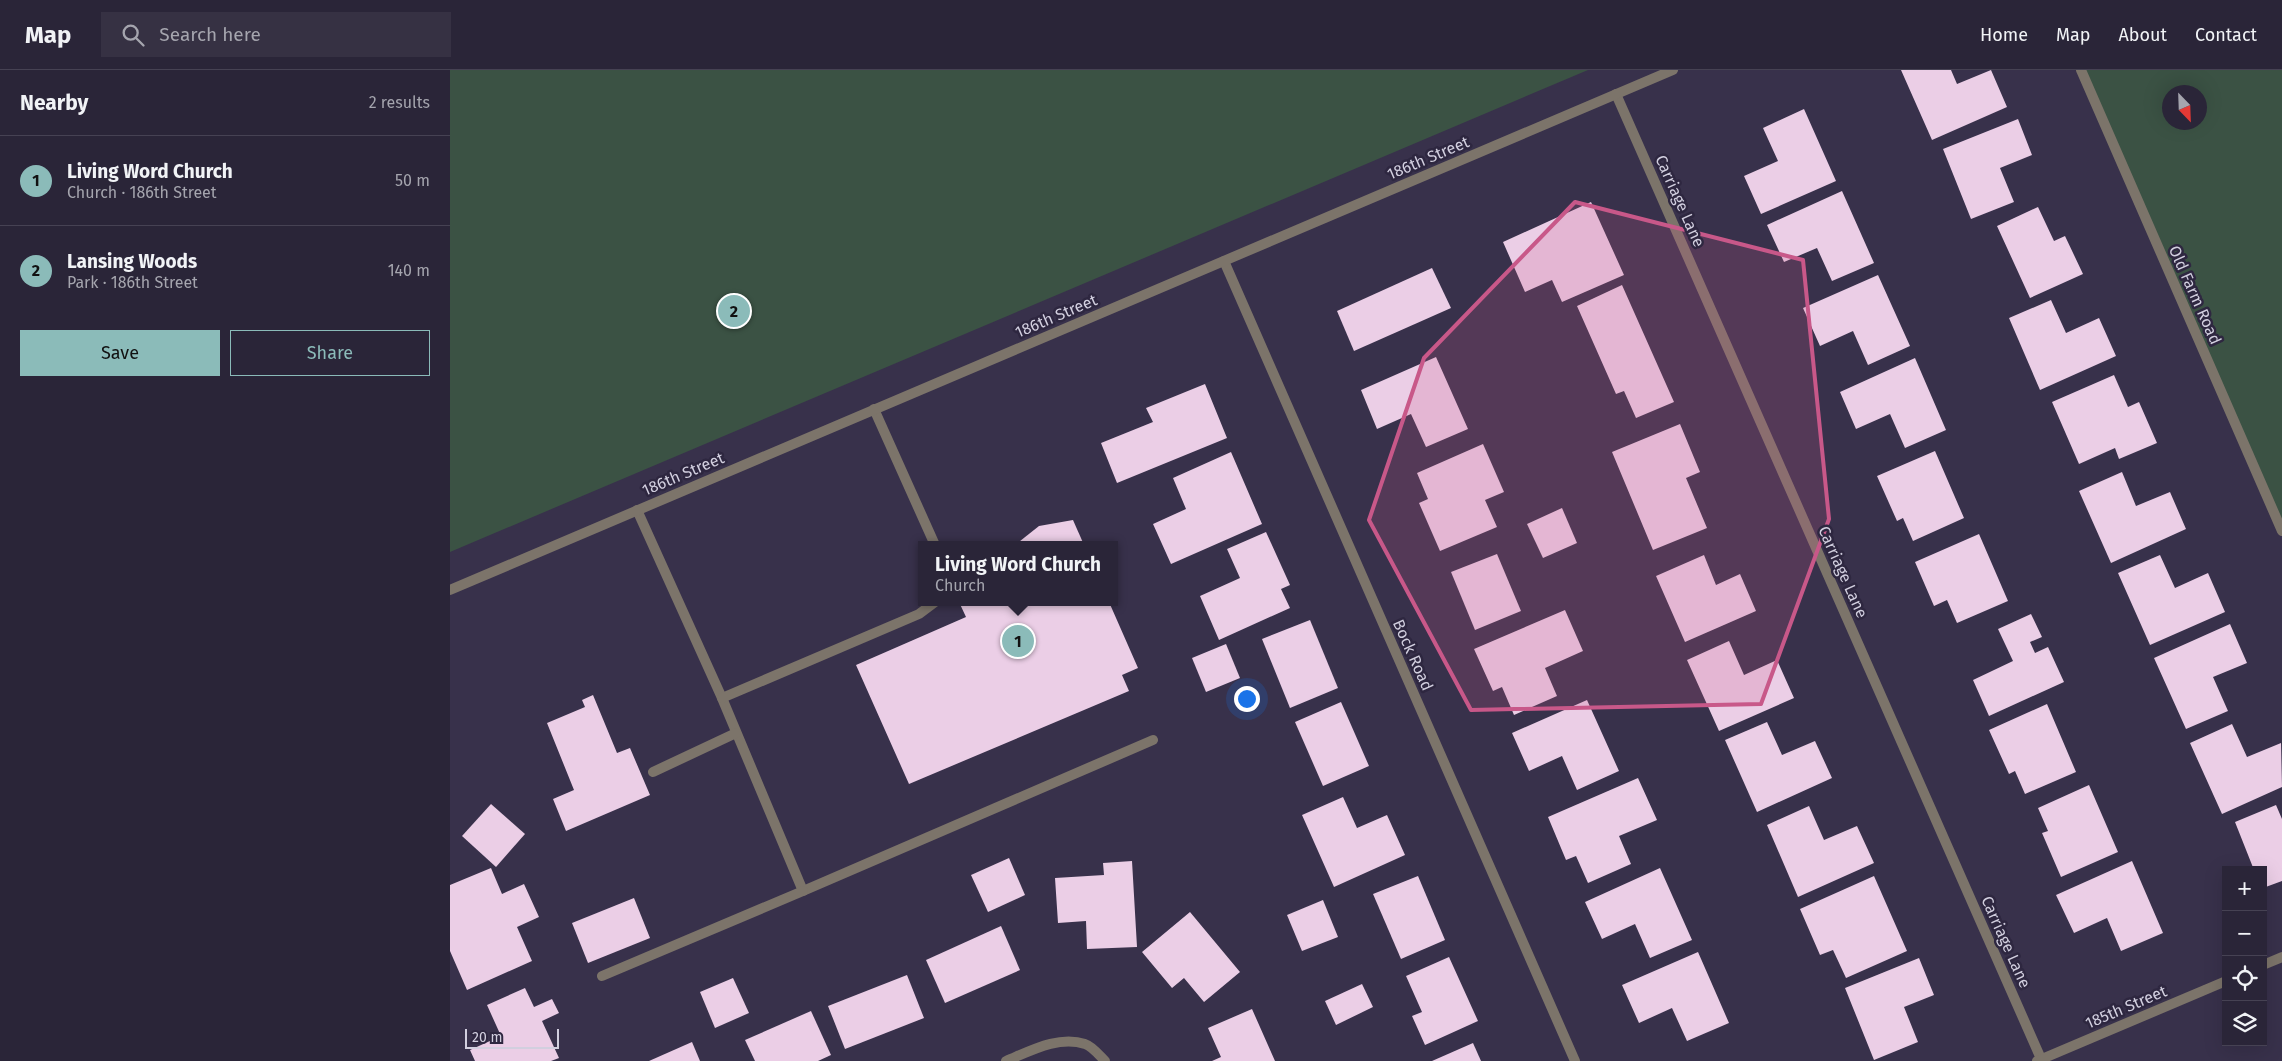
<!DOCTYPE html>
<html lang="en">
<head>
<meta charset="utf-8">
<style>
	body { margin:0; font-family:"Fira Sans",sans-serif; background:#363143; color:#f1f3f6 }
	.controls { position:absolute; right:15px; bottom:15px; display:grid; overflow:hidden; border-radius:0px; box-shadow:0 5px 20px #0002 }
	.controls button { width:45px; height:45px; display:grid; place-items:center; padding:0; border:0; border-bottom:1px solid #464253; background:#2a2538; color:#f1f3f6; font:25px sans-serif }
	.compass { position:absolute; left:1712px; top:15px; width:45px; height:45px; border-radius:50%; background:#2a2538; box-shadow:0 5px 20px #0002; rotate:157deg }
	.scale { position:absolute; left:15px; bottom:12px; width:94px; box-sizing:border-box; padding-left:5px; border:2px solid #d2cfdf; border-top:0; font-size:14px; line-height:18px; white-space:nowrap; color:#d2cfdf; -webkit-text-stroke:4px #2e2740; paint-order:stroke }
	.you { position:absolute; left:796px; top:628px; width:18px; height:18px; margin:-12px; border:4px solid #fff; border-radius:50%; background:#1a73e8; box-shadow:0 0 0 8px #1a73e833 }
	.badge { display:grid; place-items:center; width:32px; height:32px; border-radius:50%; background:#8bbbb9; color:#111; font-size:16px; font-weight:700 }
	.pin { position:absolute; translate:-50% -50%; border:2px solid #fff; box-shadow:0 1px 5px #0006 }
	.popup { position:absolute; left:468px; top:471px; width:200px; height:65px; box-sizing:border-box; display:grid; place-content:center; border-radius:0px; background:#2a2538; filter:drop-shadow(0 1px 4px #0005); font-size:16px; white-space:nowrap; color:#a5a5ae }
	.popup b { font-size:19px; color:#f1f3f6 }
	.popup::after { content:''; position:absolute; left:50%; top:100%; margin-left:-10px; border:10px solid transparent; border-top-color:#2a2538 }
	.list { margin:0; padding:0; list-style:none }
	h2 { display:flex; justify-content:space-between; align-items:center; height:65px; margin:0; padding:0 20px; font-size:21px }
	h2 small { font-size:16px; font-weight:400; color:#a5a5ae }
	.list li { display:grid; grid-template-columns:32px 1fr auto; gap:15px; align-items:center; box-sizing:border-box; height:90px; padding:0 20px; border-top:1px solid #464253 }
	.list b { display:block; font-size:19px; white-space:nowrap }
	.list p { margin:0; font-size:16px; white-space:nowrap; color:#a5a5ae }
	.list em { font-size:16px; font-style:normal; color:#a5a5ae }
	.actions { display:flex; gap:10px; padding:15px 20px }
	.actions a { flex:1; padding:11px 0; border:1px solid #8bbbb9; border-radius:0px; text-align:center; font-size:18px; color:#8bbbb9 }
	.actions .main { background:#8bbbb9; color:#111 }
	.icon { flex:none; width:28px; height:28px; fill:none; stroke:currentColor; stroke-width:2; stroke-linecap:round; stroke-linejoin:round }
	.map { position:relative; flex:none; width:1832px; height:991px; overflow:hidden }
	header { display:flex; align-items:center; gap:30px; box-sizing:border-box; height:70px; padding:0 25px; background:#2a2538; border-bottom:1px solid #464253 }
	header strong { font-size:24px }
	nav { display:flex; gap:28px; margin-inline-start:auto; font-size:18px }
	.search { width:350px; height:45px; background:#363143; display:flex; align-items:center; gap:12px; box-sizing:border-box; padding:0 18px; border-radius:0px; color:#a5a5ae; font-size:19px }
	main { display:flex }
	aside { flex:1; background:#2a2538 }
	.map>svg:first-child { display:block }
	.green { fill:#3b5244; fill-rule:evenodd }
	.building { fill:#ebcee6 }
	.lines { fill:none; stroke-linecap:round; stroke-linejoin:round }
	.service { stroke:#7c746a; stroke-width:10 }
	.minor { stroke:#7c746a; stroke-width:10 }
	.tertiary { stroke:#7c746a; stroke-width:10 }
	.marked { fill:#c85889; fill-opacity:0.2; stroke:#c85889; stroke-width:4; stroke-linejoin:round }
	.labels { text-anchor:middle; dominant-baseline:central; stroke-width:5; stroke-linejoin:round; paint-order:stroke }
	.street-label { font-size:16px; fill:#d2cfdf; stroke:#2e2740 }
</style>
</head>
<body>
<header>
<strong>Map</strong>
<div class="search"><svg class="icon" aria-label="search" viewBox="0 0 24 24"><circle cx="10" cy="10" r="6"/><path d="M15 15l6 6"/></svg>Search here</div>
<nav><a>Home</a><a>Map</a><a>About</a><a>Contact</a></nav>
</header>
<main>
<aside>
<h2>Nearby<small>2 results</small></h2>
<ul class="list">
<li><span class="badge">1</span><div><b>Living Word Church</b><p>Church · 186th Street</p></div><em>50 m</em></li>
<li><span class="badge">2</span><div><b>Lansing Woods</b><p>Park · 186th Street</p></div><em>140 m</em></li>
</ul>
<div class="actions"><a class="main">Save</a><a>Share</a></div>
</aside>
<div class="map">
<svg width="1832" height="991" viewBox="0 0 1832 991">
	<rect width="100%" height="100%" fill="#38314b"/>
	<g class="green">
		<path d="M0 0H1138L0 482Z"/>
		<path d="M1631 0H1832V461ZM1720 22H1750V52H1720Z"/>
	</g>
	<g class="building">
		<path d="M1451 0H1501L1507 14 1541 0 1557 37 1482 70Z"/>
		<path d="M1354 39 1386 111 1311 144 1294 106 1328 91 1313 58Z"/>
		<path d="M1568 49 1582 85 1550 98 1564 132 1521 149 1493 79Z"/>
		<path d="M1392 121 1424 193 1382 211 1367 178 1334 192 1317 155Z"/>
		<path d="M1141 132 1174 205 1112 232 1102 210 1075 222 1053 172Z"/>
		<path d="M1588 137 1604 171 1615 166 1633 204 1580 228 1547 156Z"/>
		<path d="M982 198 1001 238 904 281 887 241Z"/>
		<path d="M1428 205 1460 276 1418 295 1403 261 1370 276 1353 238Z"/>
		<path d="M1172 215 1224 332 1186 348 1174 321 1166 324 1127 236Z"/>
		<path d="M1601 230 1616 263 1649 248 1666 286 1590 320 1559 248Z"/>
		<path d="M986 287 1018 359 976 377 961 344 927 359 911 320Z"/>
		<path d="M1465 288 1496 360 1455 378 1440 344 1406 359 1390 322Z"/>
		<path d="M1664 305 1678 337 1689 332 1707 373 1669 389 1665 378 1629 394 1602 332Z"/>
		<path d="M755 314 777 368 667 413 651 373 703 352 696 338Z"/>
		<path d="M1230 354 1250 402 1236 408 1257 458 1203 480 1162 382Z"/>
		<path d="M1033 374 1054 422 1035 430 1047 457 990 481 969 433 978 429 967 403Z"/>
		<path d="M1485 381 1514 448 1463 471 1453 448 1447 451 1427 406Z"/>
		<path d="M781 382 812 454 721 494 703 454 736 439 723 408Z"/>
		<path d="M1672 402 1686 436 1720 422 1736 459 1661 493 1629 421Z"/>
		<path d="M1112 438 1127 473 1093 488 1077 454Z"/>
		<path d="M623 450 634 475H565L589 456Z"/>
		<path d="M816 462 840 515 831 519 840 538 769 570 750 526 790 508 777 479Z"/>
		<path d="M1529 464 1558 531 1507 553 1497 530 1484 536 1465 492Z"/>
		<path d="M1047 484 1071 541 1025 560 1001 502Z"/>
		<path d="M1254 485 1266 515 1290 504 1306 541 1235 572 1206 506Z"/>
		<path d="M1710 485 1725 518 1758 503 1775 542 1700 575 1668 503Z"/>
		<path d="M509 532H659L688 598 672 605 679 621 459 714 406 595 516 547Z"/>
		<path d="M1115 540 1133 581 1095 598 1107 626 1064 645 1052 617 1043 621 1024 579Z"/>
		<path d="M1581 544 1592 567 1580 572 1585 583 1598 577 1614 612 1539 646 1523 610 1563 591 1548 559Z"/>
		<path d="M860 550 888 618 840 638 812 569Z"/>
		<path d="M1780 554 1797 593 1763 607 1778 641 1736 659 1704 588Z"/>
		<path d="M1279 571 1294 605 1327 590 1344 628 1269 661 1237 590Z"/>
		<path d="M776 574 790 608 756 622 742 588Z"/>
		<path d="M143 625 167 683 180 678 200 725 116 761 103 729 124 720 97 653 135 637 132 630Z"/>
		<path d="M1137 630 1169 701 1127 720 1112 686 1079 701 1062 663Z"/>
		<path d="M891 632 919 696 873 716 845 652Z"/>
		<path d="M1597 634 1626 702 1575 724 1565 701 1559 704 1539 660Z"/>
		<path d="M1317 652 1332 685 1365 671 1382 708 1307 742 1275 670Z"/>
		<path d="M1782 654 1797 687 1831 673 1832 717 1772 744 1740 673Z"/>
		<path d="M1188 708 1207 750 1169 766 1181 794 1138 813 1126 786 1116 790 1098 747Z"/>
		<path d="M1639 715 1668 782 1611 807 1592 763 1598 761 1588 738Z"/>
		<path d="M893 727 907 758 937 745 955 785 884 817 852 745Z"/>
		<path d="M41 734 75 764 46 797 12 766Z"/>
		<path d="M1826 735 1832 749V811L1813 818V800H1804L1785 752Z"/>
		<path d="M1359 736 1374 770 1407 756 1424 793 1348 827 1317 755Z"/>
		<path d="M559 788 575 825 538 842 521 805Z"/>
		<path d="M682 791 687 877 637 879 636 851 608 853 605 808 654 805 653 793Z"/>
		<path d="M1682 791 1713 863 1671 881 1657 848 1624 863 1606 825Z"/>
		<path d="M41 798 52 824 74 814 89 847 67 857 82 891 17 920 0 881V815Z"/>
		<path d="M1210 798 1242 870 1200 888 1185 854 1152 869 1135 832Z"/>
		<path d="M968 806 995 870 951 889 923 824Z"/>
		<path d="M1424 806 1457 881 1396 908 1383 880 1370 885 1350 839Z"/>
		<path d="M184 828 200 868 138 893 122 853Z"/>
		<path d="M873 830 888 867 852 881 837 845Z"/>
		<path d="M740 842 790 902 754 932 734 908 722 918 692 882Z"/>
		<path d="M551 856 570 900 495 933 476 890Z"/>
		<path d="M1248 882 1279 953 1237 971 1222 938 1189 953 1172 915Z"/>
		<path d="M999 887 1028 951 975 975 962 946 972 942 956 906Z"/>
		<path d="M1469 888 1484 925 1454 937 1468 972 1424 990 1395 918Z"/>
		<path d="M457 905 474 948 395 979 378 936Z"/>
		<path d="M283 908 299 943 265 958 250 922Z"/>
		<path d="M912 914 923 937 886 955 875 931Z"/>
		<path d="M75 918 84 937 102 929 109 943 92 951 109 988 101 991H25L20 980 51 966 37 935Z"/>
		<path d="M802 939 825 991H762L771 987 758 958Z"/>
		<path d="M361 941 381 985 368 991H305L295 970Z"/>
		<path d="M242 972 250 991H199Z"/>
		<path d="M1023 973 1031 991H982Z"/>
	</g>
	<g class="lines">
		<g class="service">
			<path d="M424 339 485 475"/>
			<path d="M187 440 272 628 353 821 703 670"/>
			<path d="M272 628 469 544 485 532"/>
			<path d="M203 702 286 663"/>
			<path d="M152 906 353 821"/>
		</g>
		<g class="minor">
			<path d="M1631 0 1832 461"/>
			<path d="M1166 24 1592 991"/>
			<path d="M774 191 1125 991"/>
			<path d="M1813 895 1832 887"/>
			<path d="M556 991C580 981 609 965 635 974 642 976 650 986 655 991"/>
			<path d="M1587 991 1776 911"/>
		</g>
		<path class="tertiary" d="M0 520 1223 0"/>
	</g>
	<path class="marked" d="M1125 132 1353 190 1379 449 1311 634 1021 640 919 450 974 288Z"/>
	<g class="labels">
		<g class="street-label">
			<text transform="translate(978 88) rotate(-23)">186th Street</text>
			<text transform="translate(1230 131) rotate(66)">Carriage Lane</text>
			<text transform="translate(1745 225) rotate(66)">Old Farm Road</text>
			<text transform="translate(606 246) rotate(-23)">186th Street</text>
			<text transform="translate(233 404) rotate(-23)">186th Street</text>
			<text transform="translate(1393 502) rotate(66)">Carriage Lane</text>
			<text transform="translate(963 585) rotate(66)">Bock Road</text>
			<text transform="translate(1556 872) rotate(66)">Carriage Lane</text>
			<text transform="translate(1676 937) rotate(-23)">185th Street</text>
		</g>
	</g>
</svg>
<div class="controls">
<button>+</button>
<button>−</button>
<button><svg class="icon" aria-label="locate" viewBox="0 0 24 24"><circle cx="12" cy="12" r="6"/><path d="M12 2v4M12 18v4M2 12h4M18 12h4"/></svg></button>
<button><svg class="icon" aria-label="layers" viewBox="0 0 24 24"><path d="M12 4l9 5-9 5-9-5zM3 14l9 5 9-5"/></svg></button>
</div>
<svg class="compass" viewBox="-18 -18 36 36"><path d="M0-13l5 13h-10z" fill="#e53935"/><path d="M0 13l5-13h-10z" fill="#a5a5ae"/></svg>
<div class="scale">20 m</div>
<div class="you"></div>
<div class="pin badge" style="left:568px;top:571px">1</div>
<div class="popup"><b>Living Word Church</b>Church</div>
<div class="pin badge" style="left:284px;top:241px">2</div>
</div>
</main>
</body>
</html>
